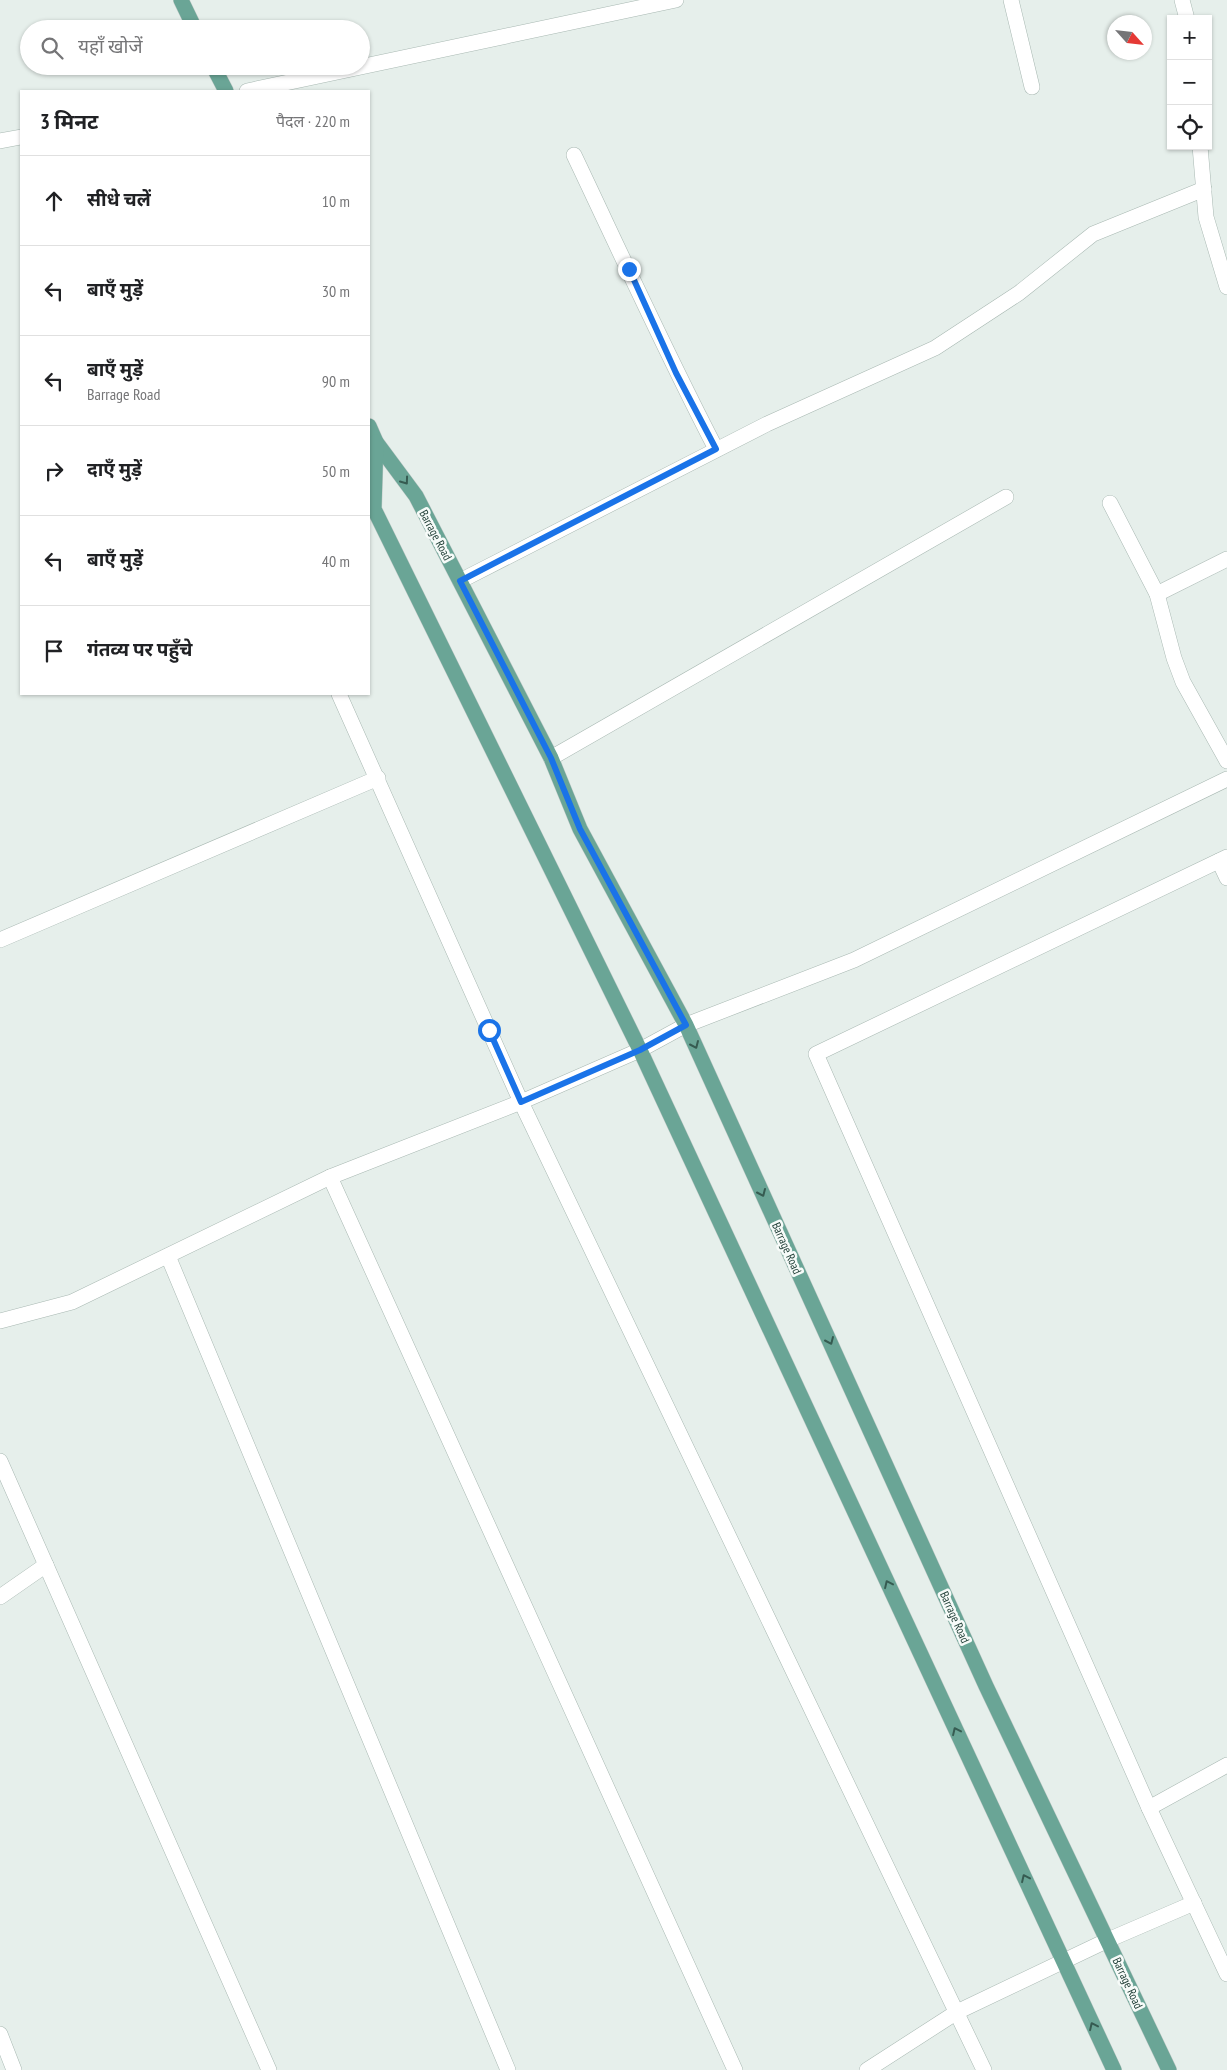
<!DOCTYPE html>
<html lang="hi">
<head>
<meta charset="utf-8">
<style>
	body { margin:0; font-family:"PT Sans Narrow","Noto Sans Devanagari",sans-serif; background:#f6f6f6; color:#202124 }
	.controls { position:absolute; right:15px; top:15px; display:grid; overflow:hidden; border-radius:0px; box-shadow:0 1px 4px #0004 }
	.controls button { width:45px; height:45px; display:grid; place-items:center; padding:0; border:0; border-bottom:1px solid #e0e0e0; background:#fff; color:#202124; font:25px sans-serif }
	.compass { position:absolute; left:1107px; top:15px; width:45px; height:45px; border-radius:50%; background:#fff; box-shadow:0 1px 4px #0004; rotate:117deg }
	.stop { position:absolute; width:15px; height:15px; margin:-11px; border:4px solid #1a73e8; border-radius:50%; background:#fff }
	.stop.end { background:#1a73e8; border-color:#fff; box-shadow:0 1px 5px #0008 }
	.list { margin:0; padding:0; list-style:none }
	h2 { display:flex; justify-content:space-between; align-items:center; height:65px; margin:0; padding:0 20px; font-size:21px }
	h2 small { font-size:16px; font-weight:400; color:#757577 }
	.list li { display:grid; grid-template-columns:32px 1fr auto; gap:15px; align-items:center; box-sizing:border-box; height:90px; padding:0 20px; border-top:1px solid #e0e0e0 }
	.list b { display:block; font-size:19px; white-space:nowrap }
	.list p { margin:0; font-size:16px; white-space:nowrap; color:#757577 }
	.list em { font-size:16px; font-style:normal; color:#757577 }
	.icon { flex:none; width:28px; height:28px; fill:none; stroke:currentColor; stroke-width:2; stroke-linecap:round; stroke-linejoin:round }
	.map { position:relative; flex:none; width:1227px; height:2070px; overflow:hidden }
	.search { position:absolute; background:#fff; box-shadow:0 1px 4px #0004; left:20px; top:20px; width:350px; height:55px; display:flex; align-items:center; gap:12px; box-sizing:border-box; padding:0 18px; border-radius:28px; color:#757577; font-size:19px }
	.panel { position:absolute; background:#fff; box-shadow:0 1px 4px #0004; left:20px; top:90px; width:350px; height:605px; border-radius:0px }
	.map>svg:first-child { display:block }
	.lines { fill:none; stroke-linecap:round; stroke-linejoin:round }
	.minor-casing { stroke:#a8b8b2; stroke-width:16 }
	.primary-casing { stroke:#c2cac8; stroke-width:16 }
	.minor { stroke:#fff; stroke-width:15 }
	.primary { stroke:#6aa596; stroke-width:15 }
	.oneway { stroke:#365b51 }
	.route { stroke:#1a73e8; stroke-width:6 }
	.labels { text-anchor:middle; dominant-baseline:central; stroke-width:5; stroke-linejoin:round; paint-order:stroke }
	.street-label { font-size:12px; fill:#24423a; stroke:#f7fbf9 }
</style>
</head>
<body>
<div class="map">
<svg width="1227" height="2070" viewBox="0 0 1227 2070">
	<rect width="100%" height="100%" fill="#e6efeb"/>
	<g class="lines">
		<defs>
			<g id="minor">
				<path d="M1011 0 1032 87"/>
				<path d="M1182 0 1187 19"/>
				<path d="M247 91 676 0"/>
				<path d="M0 141 21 137"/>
				<path d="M1200 146 1206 217 1227 287"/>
				<path d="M574 155C621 254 666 353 716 449"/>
				<path d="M1110 503 1157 594 1174 658 1183 682 1227 761"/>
				<path d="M460 581 767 424 935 348 1019 293 1093 234 1204 189"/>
				<path d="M1157 594 1227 559"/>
				<path d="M339 694 521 1102 984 2070"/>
				<path d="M551 758 1006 497"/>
				<path d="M1227 857 816 1054 1149 1808 1227 1974"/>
				<path d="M1219 861 1227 878"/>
				<path d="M0 940 378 778"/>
				<path d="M330 1177 735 2070"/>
				<path d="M168 1256 508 2070"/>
				<path d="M0 1321 72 1302 330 1177 521 1102 640 1050 686 1025 854 960 1227 779"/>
				<path d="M0 1461 269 2070"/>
				<path d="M0 1597 46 1565"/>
				<path d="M1149 1808 1227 1765"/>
				<path d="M0 2034 14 2070"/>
				<path d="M867 2070 957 2012 1108 1940 1194 1903"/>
			</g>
			<g id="primary">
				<path d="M181 0 195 29"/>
				<path d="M213 66 226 91"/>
				<path d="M369 426 376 442 416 496 551 758 580 829 686 1025 986 1686 1169 2070"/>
				<path d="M376 442 374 509 640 1050 1114 2070"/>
			</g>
		</defs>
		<use href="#minor" class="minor-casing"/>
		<use href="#primary" class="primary-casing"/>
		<use href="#minor" class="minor"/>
		<use href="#primary" class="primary"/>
	</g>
	<defs><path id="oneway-chevron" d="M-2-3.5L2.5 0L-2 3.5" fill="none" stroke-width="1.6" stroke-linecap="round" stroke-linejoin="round" transform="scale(1.25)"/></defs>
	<g class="oneway">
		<use href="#oneway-chevron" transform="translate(405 481) rotate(54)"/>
		<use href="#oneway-chevron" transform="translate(695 1045) rotate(66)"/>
		<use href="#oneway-chevron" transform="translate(762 1193) rotate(66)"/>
		<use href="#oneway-chevron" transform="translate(830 1341) rotate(66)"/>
		<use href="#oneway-chevron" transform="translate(888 1584) rotate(-115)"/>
		<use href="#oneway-chevron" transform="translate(956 1731) rotate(-115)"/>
		<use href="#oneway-chevron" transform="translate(1025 1878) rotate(-115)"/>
		<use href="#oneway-chevron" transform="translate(1093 2026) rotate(-115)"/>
	</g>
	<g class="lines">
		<path class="route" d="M489 1030 521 1102 640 1050 686 1025 580 829 551 758 460 581 716 449 676 373 629 269"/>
	</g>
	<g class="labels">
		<g class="street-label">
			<text transform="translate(436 535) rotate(62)">Barrage Road</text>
			<text transform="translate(787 1248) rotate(66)">Barrage Road</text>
			<text transform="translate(955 1617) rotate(66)">Barrage Road</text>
			<text transform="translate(1128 1983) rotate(65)">Barrage Road</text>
		</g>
	</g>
</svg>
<div class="controls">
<button>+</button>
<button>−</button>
<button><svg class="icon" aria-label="locate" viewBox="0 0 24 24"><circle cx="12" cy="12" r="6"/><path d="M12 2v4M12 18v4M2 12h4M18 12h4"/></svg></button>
</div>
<svg class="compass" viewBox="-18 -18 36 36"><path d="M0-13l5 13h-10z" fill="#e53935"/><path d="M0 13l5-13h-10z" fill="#757577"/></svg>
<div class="stop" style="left:489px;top:1030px"></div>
<div class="stop end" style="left:629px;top:269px"></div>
<div class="search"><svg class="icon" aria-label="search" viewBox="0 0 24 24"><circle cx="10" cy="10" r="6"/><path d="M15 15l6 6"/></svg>यहाँ खोजें</div>
<section class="panel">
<h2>3 मिनट<small>पैदल · 220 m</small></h2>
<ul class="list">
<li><svg class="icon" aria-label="ahead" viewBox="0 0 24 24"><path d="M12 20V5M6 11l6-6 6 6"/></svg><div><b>सीधे चलें</b></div><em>10 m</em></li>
<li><svg class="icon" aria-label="left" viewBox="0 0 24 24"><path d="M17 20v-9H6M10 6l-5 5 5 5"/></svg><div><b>बाएँ मुड़ें</b></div><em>30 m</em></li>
<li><svg class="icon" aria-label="left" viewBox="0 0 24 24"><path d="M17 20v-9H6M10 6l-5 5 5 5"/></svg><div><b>बाएँ मुड़ें</b><p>Barrage Road</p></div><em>90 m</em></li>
<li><svg class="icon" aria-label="right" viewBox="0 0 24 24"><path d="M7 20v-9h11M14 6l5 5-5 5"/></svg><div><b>दाएँ मुड़ें</b></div><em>50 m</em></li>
<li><svg class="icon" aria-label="left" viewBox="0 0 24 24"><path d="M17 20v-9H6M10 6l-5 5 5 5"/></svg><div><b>बाएँ मुड़ें</b></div><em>40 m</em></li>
<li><svg class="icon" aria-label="arrive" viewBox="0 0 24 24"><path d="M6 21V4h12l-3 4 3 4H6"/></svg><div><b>गंतव्य पर पहुँचे</b></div></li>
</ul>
</section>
</div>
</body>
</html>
